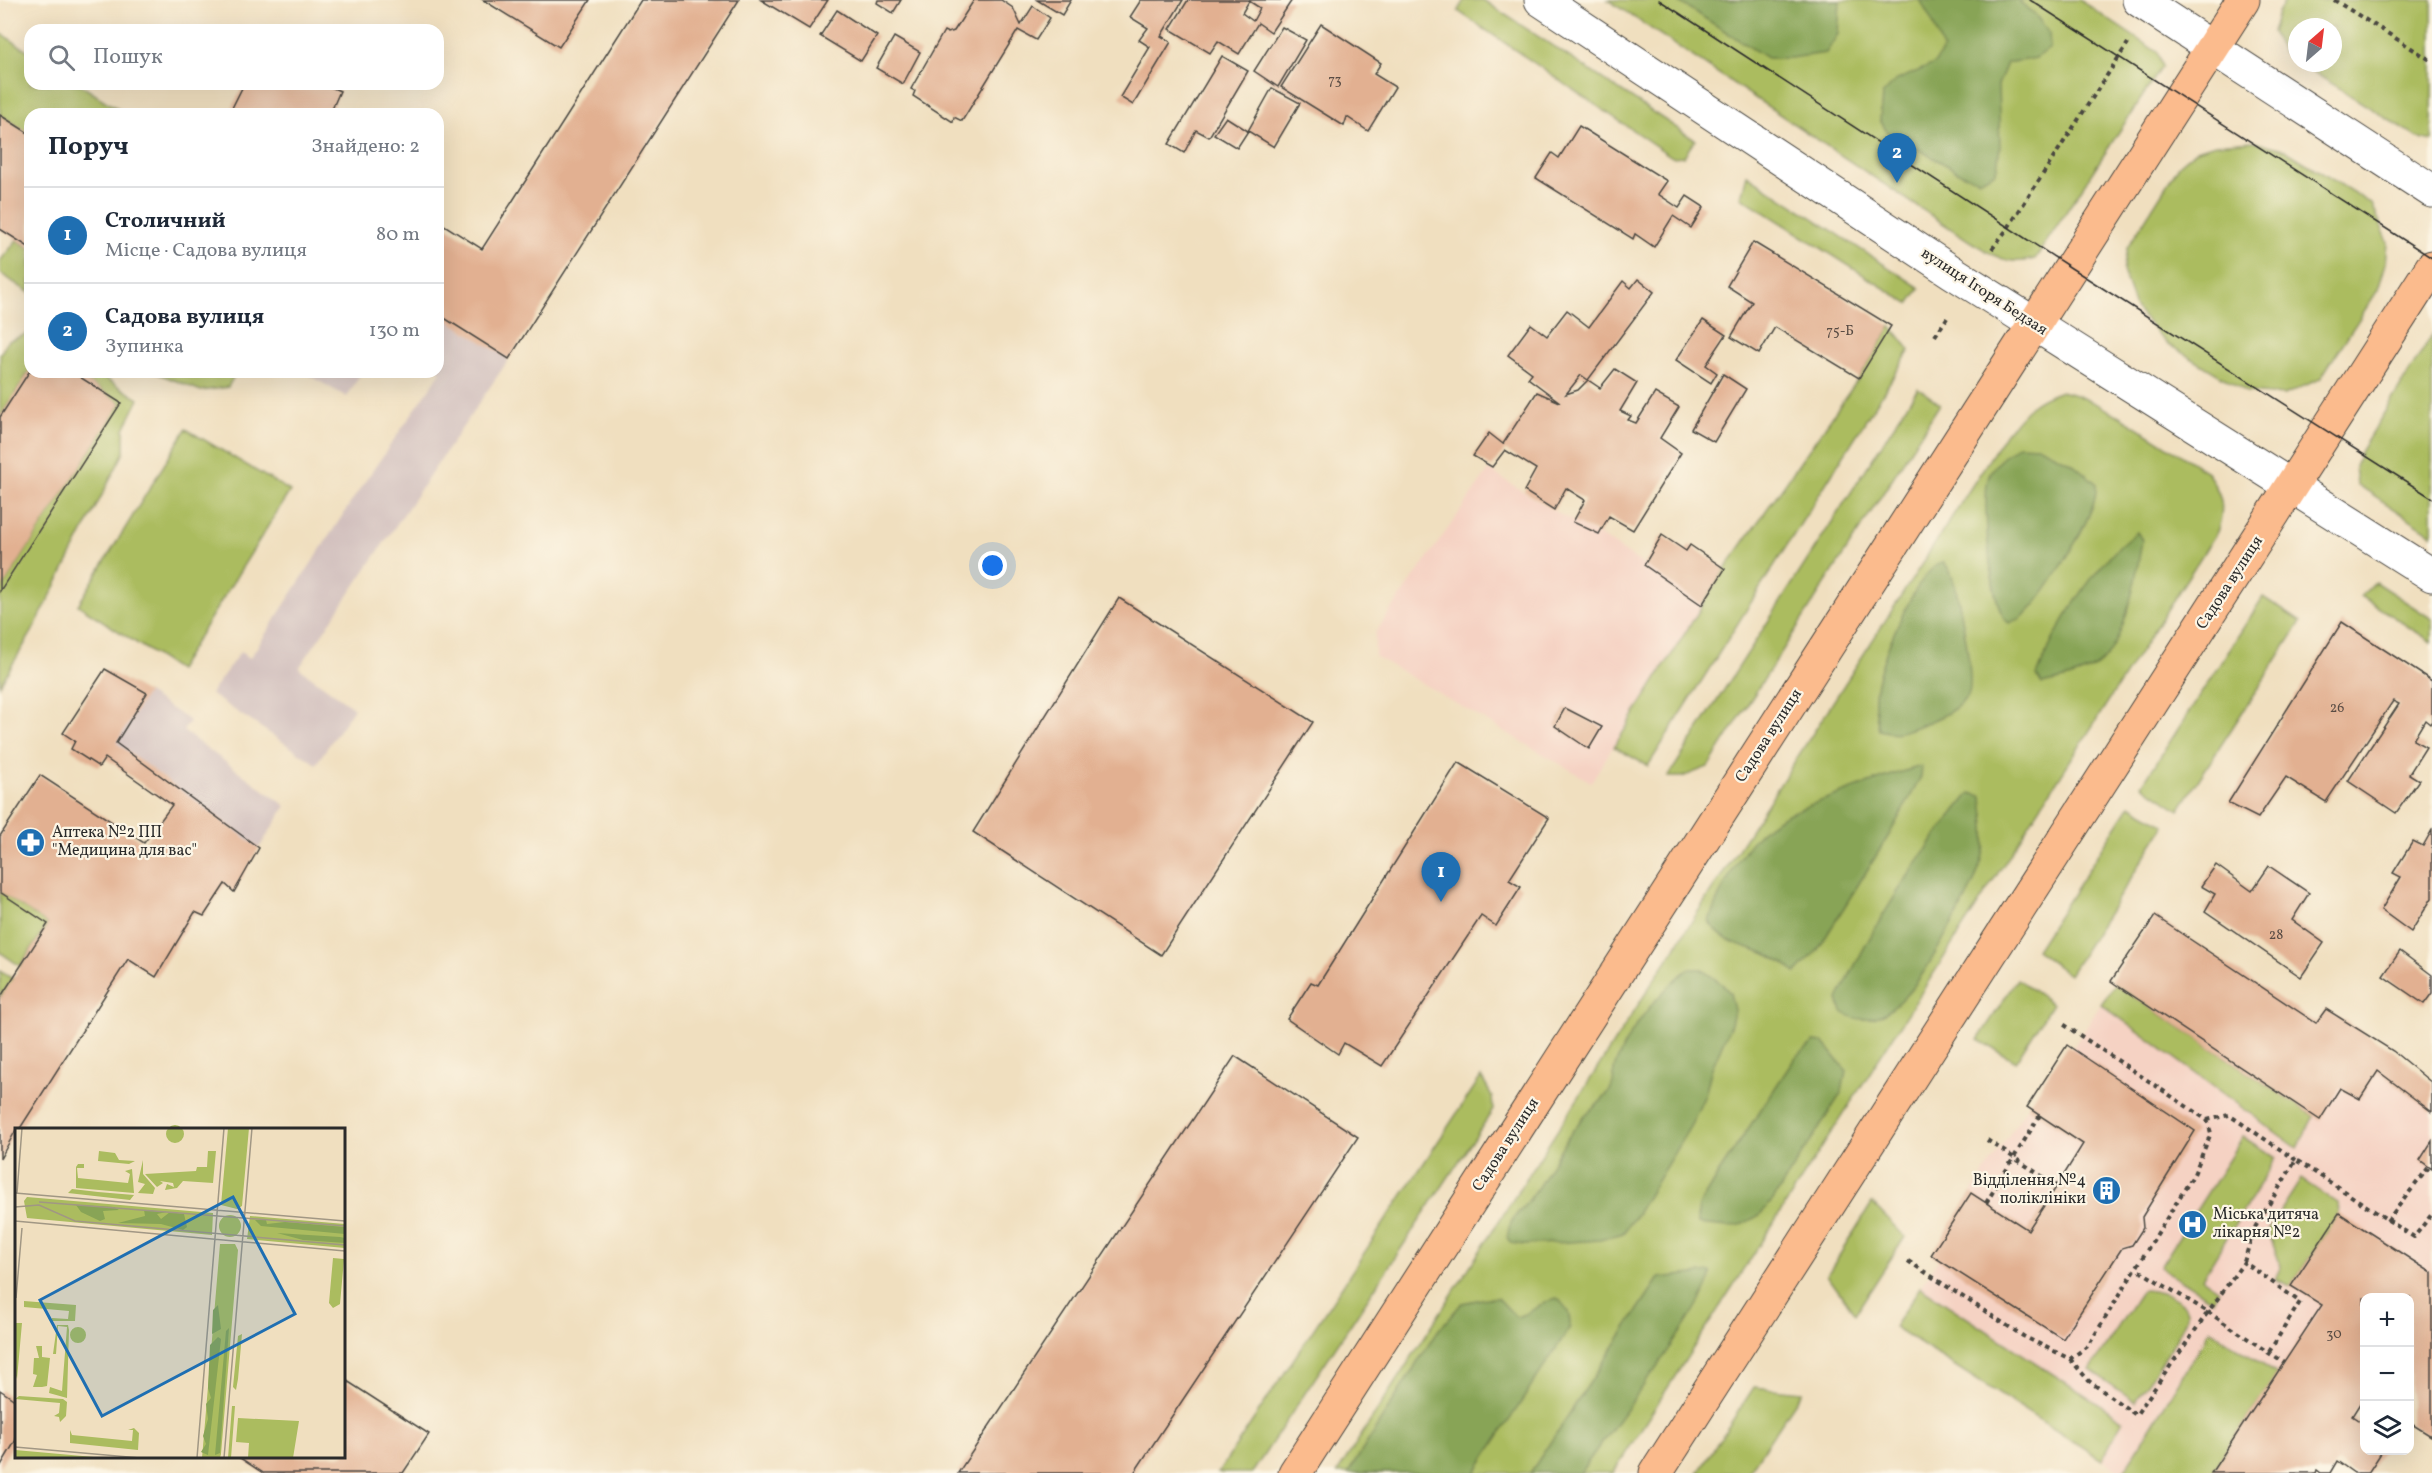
<!DOCTYPE html>
<html lang="uk">
<head>
<meta charset="utf-8">
<style>
	body { margin:0; font-family:Vollkorn,serif; background:#f2f2f3; color:#1f2937 }
	.controls { position:absolute; right:18px; bottom:18px; display:grid; overflow:hidden; border-radius:12px; box-shadow:0 6px 24px #0002 }
	.controls button { width:54px; height:54px; display:grid; place-items:center; padding:0; border:0; border-bottom:2px solid #e0e1e3; background:#fff; color:#1f2937; font:30px sans-serif }
	.compass { position:absolute; left:2288px; top:18px; width:54px; height:54px; border-radius:50%; background:#fff; box-shadow:0 6px 24px #0002; rotate:28deg }
	.you { position:absolute; left:993px; top:566px; width:21px; height:21px; margin:-15px; border:4px solid #fff; border-radius:50%; background:#1a73e8; box-shadow:0 0 0 9px #1a73e833 }
	.badge { display:grid; place-items:center; width:39px; height:39px; border-radius:50%; background:#1f6fb2; color:#fff; font-size:20px; font-weight:700 }
	.pin { position:absolute; translate:-50% -50px; filter:drop-shadow(0 2px 3px #0008) }
	.pin::after { content:''; position:absolute; top:32px; width:21px; height:18px; background:inherit; clip-path:polygon(0 0,100% 0,50% 100%) }
	.list { margin:0; padding:0; list-style:none }
	h2 { display:flex; justify-content:space-between; align-items:center; height:78px; margin:0; padding:0 24px; font-size:26px }
	h2 small { font-size:20px; font-weight:400; color:#747a83 }
	.list li { display:grid; grid-template-columns:39px 1fr auto; gap:18px; align-items:center; box-sizing:border-box; height:96px; padding:0 24px; border-top:2px solid #e0e1e3 }
	.list b { display:block; font-size:22px; white-space:nowrap }
	.list p { margin:0; font-size:20px; white-space:nowrap; color:#747a83 }
	.list em { font-size:20px; font-style:normal; color:#747a83 }
	.icon { flex:none; width:33px; height:33px; fill:none; stroke:currentColor; stroke-width:2; stroke-linecap:round; stroke-linejoin:round }
	.map { position:relative; flex:none; width:2432px; height:1473px; overflow:hidden }
	.search { position:absolute; background:#fff; box-shadow:0 6px 24px #0002; left:24px; top:24px; width:420px; height:66px; display:flex; align-items:center; gap:15px; box-sizing:border-box; padding:0 21px; border-radius:18px; color:#747a83; font-size:22px }
	.panel { position:absolute; background:#fff; box-shadow:0 6px 24px #0002; left:24px; top:108px; width:420px; height:270px; border-radius:18px }
	.map>svg:first-child { display:block }
	.built { fill:#f5d2c3 }
	.industrial { fill:#d1bfbd }
	.green { fill:#abbc5f; stroke:#6b7445; stroke-width:1.5 }
	.forest { fill:#88a456; stroke:#5a6840; stroke-width:1.5 }
	.building { fill:#e2b091; fill-rule:evenodd }
	.lines { fill:none; stroke-linecap:round; stroke-linejoin:round }
	.minor-casing { stroke:#494641; stroke-width:35 }
	.major-casing { stroke:#494641; stroke-width:35 }
	.path { stroke:#494641; stroke-width:4; stroke-dasharray:4.5 4.5; stroke-linecap:butt }
	.minor { stroke:#fff; stroke-width:33 }
	.major { stroke:#fbbb8d; stroke-width:33 }
	.tram { stroke:#2b2b2b; stroke-width:1.5 }
	.labels { text-anchor:middle; dominant-baseline:central; stroke-width:4.5; stroke-linejoin:round; paint-order:stroke }
	.number-label { font-size:14px; fill:#594c44 }
	.street-label { font-size:16px; fill:#2b2b2b; stroke:#fcf5e5 }
	.poi-label { font-size:16px; fill:#2b2b2b; stroke:#fcf5e5; text-anchor:start }
	.inset-road { fill:none; stroke:#a19784; stroke-width:1.5 }
	.view { fill:#1f6fb2; fill-opacity:0.15; stroke:#1f6fb2; stroke-width:3 }
	.inset-edge { fill:none; stroke:#2b2b2b; stroke-width:3 }
</style>
</head>
<body>
<div class="map">
<svg width="2432" height="1473" viewBox="0 0 2432 1473">
	<rect width="100%" height="100%" fill="#fcf5e5"/>
	<filter id="ink" filterUnits="userSpaceOnUse"><feTurbulence type="fractalNoise" baseFrequency=".0167" numOctaves="2"/><feDisplacementMap in="SourceGraphic" scale="12" xChannelSelector="R" yChannelSelector="G"/><feConvolveMatrix kernelMatrix="1 2 1 2 8 2 1 2 1" color-interpolation-filters="sRGB"/></filter>
	<filter id="wash" filterUnits="userSpaceOnUse"><feTurbulence type="fractalNoise" baseFrequency=".008" numOctaves="4" result="noise"/><feDisplacementMap in="SourceGraphic" scale="24" xChannelSelector="R" yChannelSelector="G"/><feGaussianBlur stdDeviation="1.35" result="paint"/><feColorMatrix in="noise" values="0 0 0 0 0 0 0 0 0 0 0 0 0 0 0 0 0 1.4 0 .05"/><feComposite in="paint" operator="in"/></filter>
	<g filter="url(#wash)">
		<rect width="100%" height="100%" fill="#f0dfbf"/>
		<g class="built">
			<path d="M1489 470 1554 511 1612 543 1702 605 1591 782 1375 656V633Z"/>
			<path d="M2155 916 2362 1054 2378 1071 2432 1112 2431 1436 2410 1423V1298H2364V1397L2316 1473H2123L1894 1327 1938 1260 1931 1255 2067 1045 2072 1049 2101 1004 2115 984 2111 981Z"/>
		</g>
		<g class="industrial">
			<path d="M438 314 509 359 299 668 354 708 316 764 210 694 240 652 250 658 357 493 441 372 438 370Z"/>
			<path d="M303 372H359L361 373 347 397Z"/>
			<path d="M147 693 190 721 183 731 286 806 259 848 116 743Z"/>
		</g>
		<g class="green">
			<path d="M1464 0H1483L1695 140 1684 156 1672 157 1458 11Z"/>
			<path d="M1608 0H2079L2157 52 2162 67 2035 259C2006 266 1995 256 1971 242Z"/>
			<path d="M2286 0H2432V141L2416 137 2299 63H2333V27H2297V62L2283 53 2272 32 2278 12Z"/>
			<path d="M0 33 30 52V84H79L122 112 131 114H30V134L0 115Z"/>
			<path d="M2253 141 2283 149 2372 204 2388 242 2386 263 2378 290 2320 379 2284 395 2247 392 2166 343 2135 308 2123 271 2127 248 2180 164 2197 150 2215 144Z"/>
			<path d="M1747 175 1920 288 1909 304 1741 197Z"/>
			<path d="M17 240 30 248V293L0 273V261Z"/>
			<path d="M1891 326 1910 350 1648 766 1614 747 1725 569 1859 378Z"/>
			<path d="M30 333V370L0 417V354L8 341Z"/>
			<path d="M2432 335V534L2357 484 2355 466 2360 452Z"/>
			<path d="M72 372H95L139 399 124 429V452L32 632 0 685V591L121 403Z"/>
			<path d="M154 372H236L228 387 201 391Z"/>
			<path d="M1918 388 1940 404 1708 767 1682 777H1668Z"/>
			<path d="M2061 391C2106 401 2165 446 2206 471 2222 493 2226 507 2217 532L1613 1473H1337L2006 433C2025 410 2032 401 2061 391Z"/>
			<path d="M186 429 290 491 178 670 78 605Z"/>
			<path d="M2375 582 2432 619V642L2361 596Z"/>
			<path d="M2263 597 2301 622 2179 810 2142 785Z"/>
			<path d="M2130 805 2165 825 2069 975 2036 950Z"/>
			<path d="M0 892 48 924 20 966 0 952Z"/>
			<path d="M0 971 13 979 0 998Z"/>
			<path d="M2017 979 2052 1004 2016 1061 1978 1040Z"/>
			<path d="M2115 984 2314 1116 2297 1148 2101 1004Z"/>
			<path d="M1481 1077 1492 1096 1493 1110 1252 1473H1218Z"/>
			<path d="M2243 1137 2276 1158 2202 1278 2219 1290 2212 1300 2160 1267Z"/>
			<path d="M2301 1179 2338 1204 2339 1213 2291 1286 2275 1279 2281 1266 2268 1231Z"/>
			<path d="M1872 1203 1905 1237 1855 1314 1827 1275Z"/>
			<path d="M1920 1287 2123 1420 2102 1460 1894 1327Z"/>
			<path d="M2142 1290C2154 1290 2183 1296 2187 1311 2190 1324 2145 1386 2135 1401L2090 1370Z"/>
			<path d="M2210 1330 2277 1374 2211 1473H2123Z"/>
			<path d="M1754 1387 1802 1392 1748 1473H1698Z"/>
		</g>
		<g class="forest">
			<path d="M1676 0H1840L1838 34 1826 53 1790 58H1767Z"/>
			<path d="M1920 0H2017L2034 13 2049 33 2050 48 2036 58 2007 63 1998 85 2000 148 1996 172 1980 180 1964 175 1887 132 1880 120 1882 95 1895 81 1934 64 1943 50 1933 23Z"/>
			<path d="M2018 445 2037 446 2072 463 2096 483C2096 487 2096 493 2095 497 2090 522 2043 603 2022 617 2019 620 2013 621 2009 623 1990 613 1982 501 1988 479 1993 463 2006 455 2018 445Z"/>
			<path d="M2137 532 2142 540C2137 573 2125 649 2095 667 2080 676 2058 681 2042 684L2037 676C2054 629 2096 562 2137 532Z"/>
			<path d="M1944 562C1946 566 1950 570 1951 574 1958 591 1976 681 1968 695 1959 709 1941 717 1926 723 1906 730 1900 736 1879 730 1877 719 1874 707 1875 697 1876 668 1910 589 1932 569 1935 566 1940 564 1944 562Z"/>
			<path d="M1922 766 1921 777 1889 835 1817 951 1796 973C1786 965 1776 958 1764 953 1741 944 1723 944 1709 921 1719 893 1741 849 1763 830 1782 813 1811 805 1834 796 1863 785 1892 774 1922 766Z"/>
			<path d="M1970 793 1982 796C1983 813 1988 835 1984 851 1977 883 1960 910 1944 938 1926 970 1887 1042 1842 1012L1838 999C1873 925 1918 856 1970 793Z"/>
			<path d="M1688 969H1701L1722 984 1730 993 1734 1010 1731 1024 1712 1068 1705 1095 1691 1125 1637 1214 1623 1233 1600 1240 1524 1245 1511 1243 1508 1238C1508 1234 1508 1229 1510 1225 1514 1215 1523 1208 1529 1200 1549 1174 1560 1143 1582 1119 1590 1110 1601 1103 1608 1093 1617 1081 1611 1074 1616 1063 1631 1026 1658 994 1688 969Z"/>
			<path d="M1814 1042 1824 1043 1846 1070 1842 1092 1773 1200 1760 1215 1743 1224 1729 1227 1698 1224 1697 1218 1699 1206 1718 1174 1795 1058Z"/>
			<path d="M1711 1272C1716 1295 1599 1444 1580 1473H1530L1659 1278Z"/>
			<path d="M1487 1298H1498L1516 1317C1531 1314 1541 1302 1557 1298 1567 1307 1570 1313 1570 1327L1475 1473H1348L1436 1333 1462 1303Z"/>
		</g>
		<g id="blocks">
			<g class="building">
				<path d="M483 0H590L559 47Z"/>
				<path d="M641 0H739L509 359 438 314V221L482 249Z"/>
				<path d="M761 0H828L809 29Z"/>
				<path d="M878 0H901L893 13 877 3Z"/>
				<path d="M974 0H1001L1013 8 1021 25 1033 6 1050 18 1036 40 1018 30 962 121 954 117 953 122 913 96 915 91 911 89 944 31 948 33 954 31Z"/>
				<path d="M1037 0H1071L1062 15Z"/>
				<path d="M1141 0H1183L1161 36 1171 42 1133 105 1120 97 1150 47 1139 40 1148 28 1130 17Z"/>
				<path d="M1188 0H1292L1271 32 1258 23 1239 54 1218 41 1210 53 1170 29ZM1249 1 1260 8 1253 21 1242 13Z"/>
				<path d="M837 10 877 36 861 61 820 36Z"/>
				<path d="M1321 24 1381 63 1374 74 1395 87 1368 131 1347 117 1344 126 1281 87Z"/>
				<path d="M1282 27 1306 40 1278 87 1254 71Z"/>
				<path d="M894 37 920 52 903 84 876 68Z"/>
				<path d="M1222 56 1248 71 1209 137 1196 130 1184 153 1169 144Z"/>
				<path d="M244 84H324L340 91 330 114H229Z"/>
				<path d="M1272 88 1300 103 1274 147 1248 131Z"/>
				<path d="M0 115 30 134V248L0 229Z"/>
				<path d="M1226 117 1248 131 1237 148 1214 134Z"/>
				<path d="M1579 126 1667 181 1658 194 1679 208 1687 196 1704 207 1691 228 1673 216 1654 247 1635 234 1633 239 1536 178 1552 153 1559 158Z"/>
				<path d="M1753 242 1891 326 1859 378 1775 327 1759 354 1731 337 1752 302 1727 286Z"/>
				<path d="M1638 279 1654 292 1588 380 1581 375 1566 394 1578 390 1588 380 1600 388 1615 369 1637 383 1620 411 1631 416 1628 420 1636 423 1655 393 1679 407 1660 438 1681 453 1633 530 1609 516 1599 534 1573 522 1585 500 1566 488 1554 510 1524 491 1536 469 1505 450 1492 467 1473 456 1489 433 1503 444 1537 392 1560 402 1528 378 1532 373 1508 355 1531 324 1547 336 1567 310 1589 327 1623 281 1631 288Z"/>
				<path d="M1703 320 1726 335 1706 365 1717 373 1711 383 1676 360Z"/>
				<path d="M29 372H72L121 403 0 591V417Z"/>
				<path d="M1723 374 1746 389 1714 442 1691 429Z"/>
				<path d="M1662 535 1686 551 1690 545 1725 569 1702 605 1644 565Z"/>
				<path d="M1119 598 1313 722 1161 955 973 832Z"/>
				<path d="M2342 622 2432 681V721L2430 724 2425 720 2413 740 2426 747 2409 774 2419 780 2396 813 2348 781 2399 704 2393 701 2326 802 2286 777 2258 818 2228 803Z"/>
				<path d="M105 669 147 693 116 743 259 848 234 892 225 884 204 916 195 912 156 977 128 959 19 1130H16L0 1159V998L48 924 0 892V836L40 775 144 843 172 805 105 758 99 767 71 749 75 741 63 733Z"/>
				<path d="M1565 708 1602 727 1589 749 1555 726Z"/>
				<path d="M1458 762 1549 818 1509 880 1521 887 1496 926 1481 916 1382 1066 1344 1043 1338 1054 1287 1019 1311 982 1318 985Z"/>
				<path d="M2432 830V898L2411 932 2381 910 2401 877 2393 873 2413 841 2423 846Z"/>
				<path d="M2216 865 2252 891 2269 866 2309 893 2292 920 2324 943 2301 977 2205 911 2215 894 2201 886Z"/>
				<path d="M2155 916 2316 1023 2326 1009 2393 1051 2432 1083V1112L2378 1071 2360 1099 2340 1088 2320 1120 2115 984 2111 981Z"/>
				<path d="M2400 951 2432 975V993L2424 1004 2383 976Z"/>
				<path d="M2067 1045 2195 1131 2142 1217 2143 1228 2132 1245 2122 1248 2063 1339 1931 1255 1971 1193 2028 1230 2057 1186 2083 1144 2027 1107Z"/>
				<path d="M1235 1056 1358 1137 1134 1473H958Z"/>
				<path d="M2432 1141V1169L2420 1160Z"/>
				<path d="M2339 1213 2432 1273V1435L2431 1436 2410 1423V1298H2364V1397L2352 1416 2364 1424V1450H2383L2368 1473H2354L2337 1461 2330 1473H2321L2317 1470 2316 1473H2211L2322 1305 2291 1286Z"/>
				<path d="M344 1379 429 1434 403 1473H263L237 1456H344Z"/>
				<path d="M0 1390 16 1401V1440L0 1467Z"/>
			</g>
		</g>
	</g>
	<g filter="url(#ink)">
		<use href="#blocks" fill-opacity="0" stroke="#494641" stroke-width="1.5"/>
		<g class="lines">
			<defs>
				<g id="minor">
					<path d="M1541 0 1952 272 2432 575"/>
					<path d="M2139 0 2432 191"/>
				</g>
				<g id="major">
					<path d="M1295 1473 2243 0"/>
					<path d="M1656 1473 2432 267"/>
				</g>
			</defs>
			<use href="#minor" class="minor-casing"/>
			<use href="#major" class="major-casing"/>
			<g class="path">
				<path d="M2334 0 2432 61"/>
				<path d="M1992 249 2008 228 2128 43"/>
				<path d="M1935 336 1947 318"/>
				<path d="M2207 1120 2229 1115 2296 1160"/>
				<path d="M1987 1140 2057 1186"/>
				<path d="M1986 1203 2040 1115"/>
				<path d="M2387 1221 2429 1167"/>
				<path d="M1908 1261 2023 1336 2070 1359 2088 1346 2194 1174 2211 1133 2207 1120 2063 1024"/>
				<path d="M2244 1262 2254 1229 2296 1160 2414 1237 2432 1214"/>
				<path d="M2269 1352 2300 1302 2244 1262 2208 1312 2284 1363"/>
				<path d="M2070 1359 2089 1381 2136 1415 2208 1312 2137 1269"/>
			</g>
			<use href="#minor" class="minor"/>
			<use href="#major" class="major"/>
			<g class="tram">
				<path d="M1659 0 2071 268 2432 498"/>
				<path d="M2030 0 2432 258"/>
			</g>
		</g>
	</g>
	<defs>
		<symbol id="pharmacy-disc" viewBox="-11 -11 22 22"><circle r="9.5" fill="#1f6fb2" stroke="#fcf5e5"/><path d="M-2-6h4v4h4v4h-4v4h-4v-4h-4v-4h4Z" fill="#fff"/></symbol>
		<symbol id="building-disc" viewBox="-11 -11 22 22"><circle r="9.5" fill="#1f6fb2" stroke="#fcf5e5"/><path d="M-4-6H4V6H1V3H-1V6H-4ZM-2.5-4.3h1.7v1.8h-1.7ZM.8-4.3h1.7v1.8H.8ZM-2.5-1h1.7V.8h-1.7ZM.8-1h1.7V.8H.8Z" fill="#fff"/></symbol>
		<symbol id="hospital-disc" viewBox="-11 -11 22 22"><circle r="9.5" fill="#1f6fb2" stroke="#fcf5e5"/><path d="M-5-5h3v3.5h4V-5h3V5h-3V1.5h-4V5h-3Z" fill="#fff"/></symbol>
	</defs>
	<g fill-rule="evenodd">
		<use href="#pharmacy-disc" x="14" y="826" width="33" height="33"/>
		<use href="#building-disc" x="2090" y="1174" width="33" height="33"/>
		<use href="#hospital-disc" x="2176" y="1208" width="33" height="33"/>
	</g>
	<g class="labels">
		<g class="number-label">
			<text x="1335" y="80">73</text>
			<text x="1840" y="331">75-Б</text>
			<text x="2337" y="708">26</text>
			<text x="2276" y="935">28</text>
			<text x="2334" y="1334">30</text>
		</g>
		<g class="street-label">
			<text transform="translate(1984 292) rotate(33)">вулиця Ігоря Бедзая</text>
			<text transform="translate(2230 583) rotate(-57)">Садова вулиця</text>
			<text transform="translate(1769 736) rotate(-57)">Садова вулиця</text>
			<text transform="translate(1506 1145) rotate(-57)">Садова вулиця</text>
		</g>
		<g class="poi-label">
			<text x="52" y="833">Аптека №2 ПП<tspan x="52" dy="18">"Медицина для вас"</tspan></text>
			<text x="2086" y="1181" text-anchor="end">Відділення №4<tspan x="2086" dy="18">поліклініки</tspan></text>
			<text x="2213" y="1215">Міська дитяча<tspan x="2213" dy="18">лікарня №2</tspan></text>
		</g>
	</g>
	<g transform="translate(15 1128)">
		<rect width="330" height="330" fill="#f0dfbf"/>
		<path d="M151 6a9 9 0 1 1 18 0a9 9 0 1 1-18 0ZM213 0H234L227 78 222 81 206 77ZM84 23 100 25 104 32 120 33 114 36 83 33ZM193 23H201L198 55 168 53 162 60 150 62 152 56 159 59 158 55 145 53 148 55 142 59 130 46 181 43 182 39H192ZM128 32V46L140 60 138 66 123 65 130 56 123 54ZM63 36H69V40H62L63 50 113 55 115 46 110 43 117 41 119 65 61 60V39ZM57 61 83 64 119 67 115 72 53 65ZM12 69 198 85 197 107 12 90 9 73ZM204 98a11 11 0 1 1 22 0a11 11 0 1 1-22 0ZM235 88 330 96V120L232 111ZM205 116H220L223 122 206 326 205 330H187ZM318 130 329 131 325 176 318 180 314 175ZM9 173 61 177 60 193H36L37 190 53 191 54 183 9 179ZM1 195H7L2 251 0 244ZM42 197H53L54 202 52 270 34 265 35 259 47 263 52 199 43 198 41 226H38ZM55 207a8 8 0 1 1 16 0a8 8 0 1 1-16 0ZM227 206 223 251 221 262 218 259 223 208ZM21 218H27V229L35 230 32 258 27 259H18L22 247 18 246 19 230H24ZM4 268 48 271 52 274 51 288 45 294 44 289 39 288 44 285 45 275 0 271ZM217 278H220L216 330H213ZM223 290 284 293 278 330H233L234 315 221 314ZM119 300 124 305 123 322 55 315V302L57 307 117 313 118 302H113ZM0 322 90 330H0Z" fill="#abbc5f"/>
		<path d="M61 77 99 79 104 82 88 83 90 91 85 93 66 84ZM129 82 152 84 142 86 146 91 155 84 169 86 172 99 168 102 146 96 103 95 130 88ZM240 92H251L252 96 270 94 330 99V106L246 98ZM262 105 325 109 330 110V115L288 112ZM203 177 206 201 197 206 198 182ZM214 200 205 325 200 327 211 203ZM203 209 206 211 193 327 186 324 191 316 188 308 193 291 191 276 196 270 193 260 195 217Z" fill="#88a456"/>
		<path class="inset-road" d="M0 65 330 93M2 65 7 0M24 74 330 98M0 79 24 77 60 93 330 117M0 93 330 123M1 170 7 100M0 319 125 330M182 330 209 0M209 330 237 0"/>
		<path class="view" d="M218 69 280 186 87 288 25 172Z"/>
		<rect width="330" height="330" class="inset-edge"/>
	</g>
</svg>
<div class="controls">
<button>+</button>
<button>−</button>
<button><svg class="icon" aria-label="layers" viewBox="0 0 24 24"><path d="M12 4l9 5-9 5-9-5zM3 14l9 5 9-5"/></svg></button>
</div>
<svg class="compass" viewBox="-18 -18 36 36"><path d="M0-13l5 13h-10z" fill="#e53935"/><path d="M0 13l5-13h-10z" fill="#747a83"/></svg>
<div class="you"></div>
<div class="pin badge" style="left:1441px;top:902px">1</div>
<div class="pin badge" style="left:1897px;top:183px">2</div>
<div class="search"><svg class="icon" aria-label="search" viewBox="0 0 24 24"><circle cx="10" cy="10" r="6"/><path d="M15 15l6 6"/></svg>Пошук</div>
<section class="panel">
<h2>Поруч<small>Знайдено: 2</small></h2>
<ul class="list">
<li><span class="badge">1</span><div><b>Столичний</b><p>Місце · Садова вулиця</p></div><em>80 m</em></li>
<li><span class="badge">2</span><div><b>Садова вулиця</b><p>Зупинка</p></div><em>130 m</em></li>
</ul>
</section>
</div>
</body>
</html>
